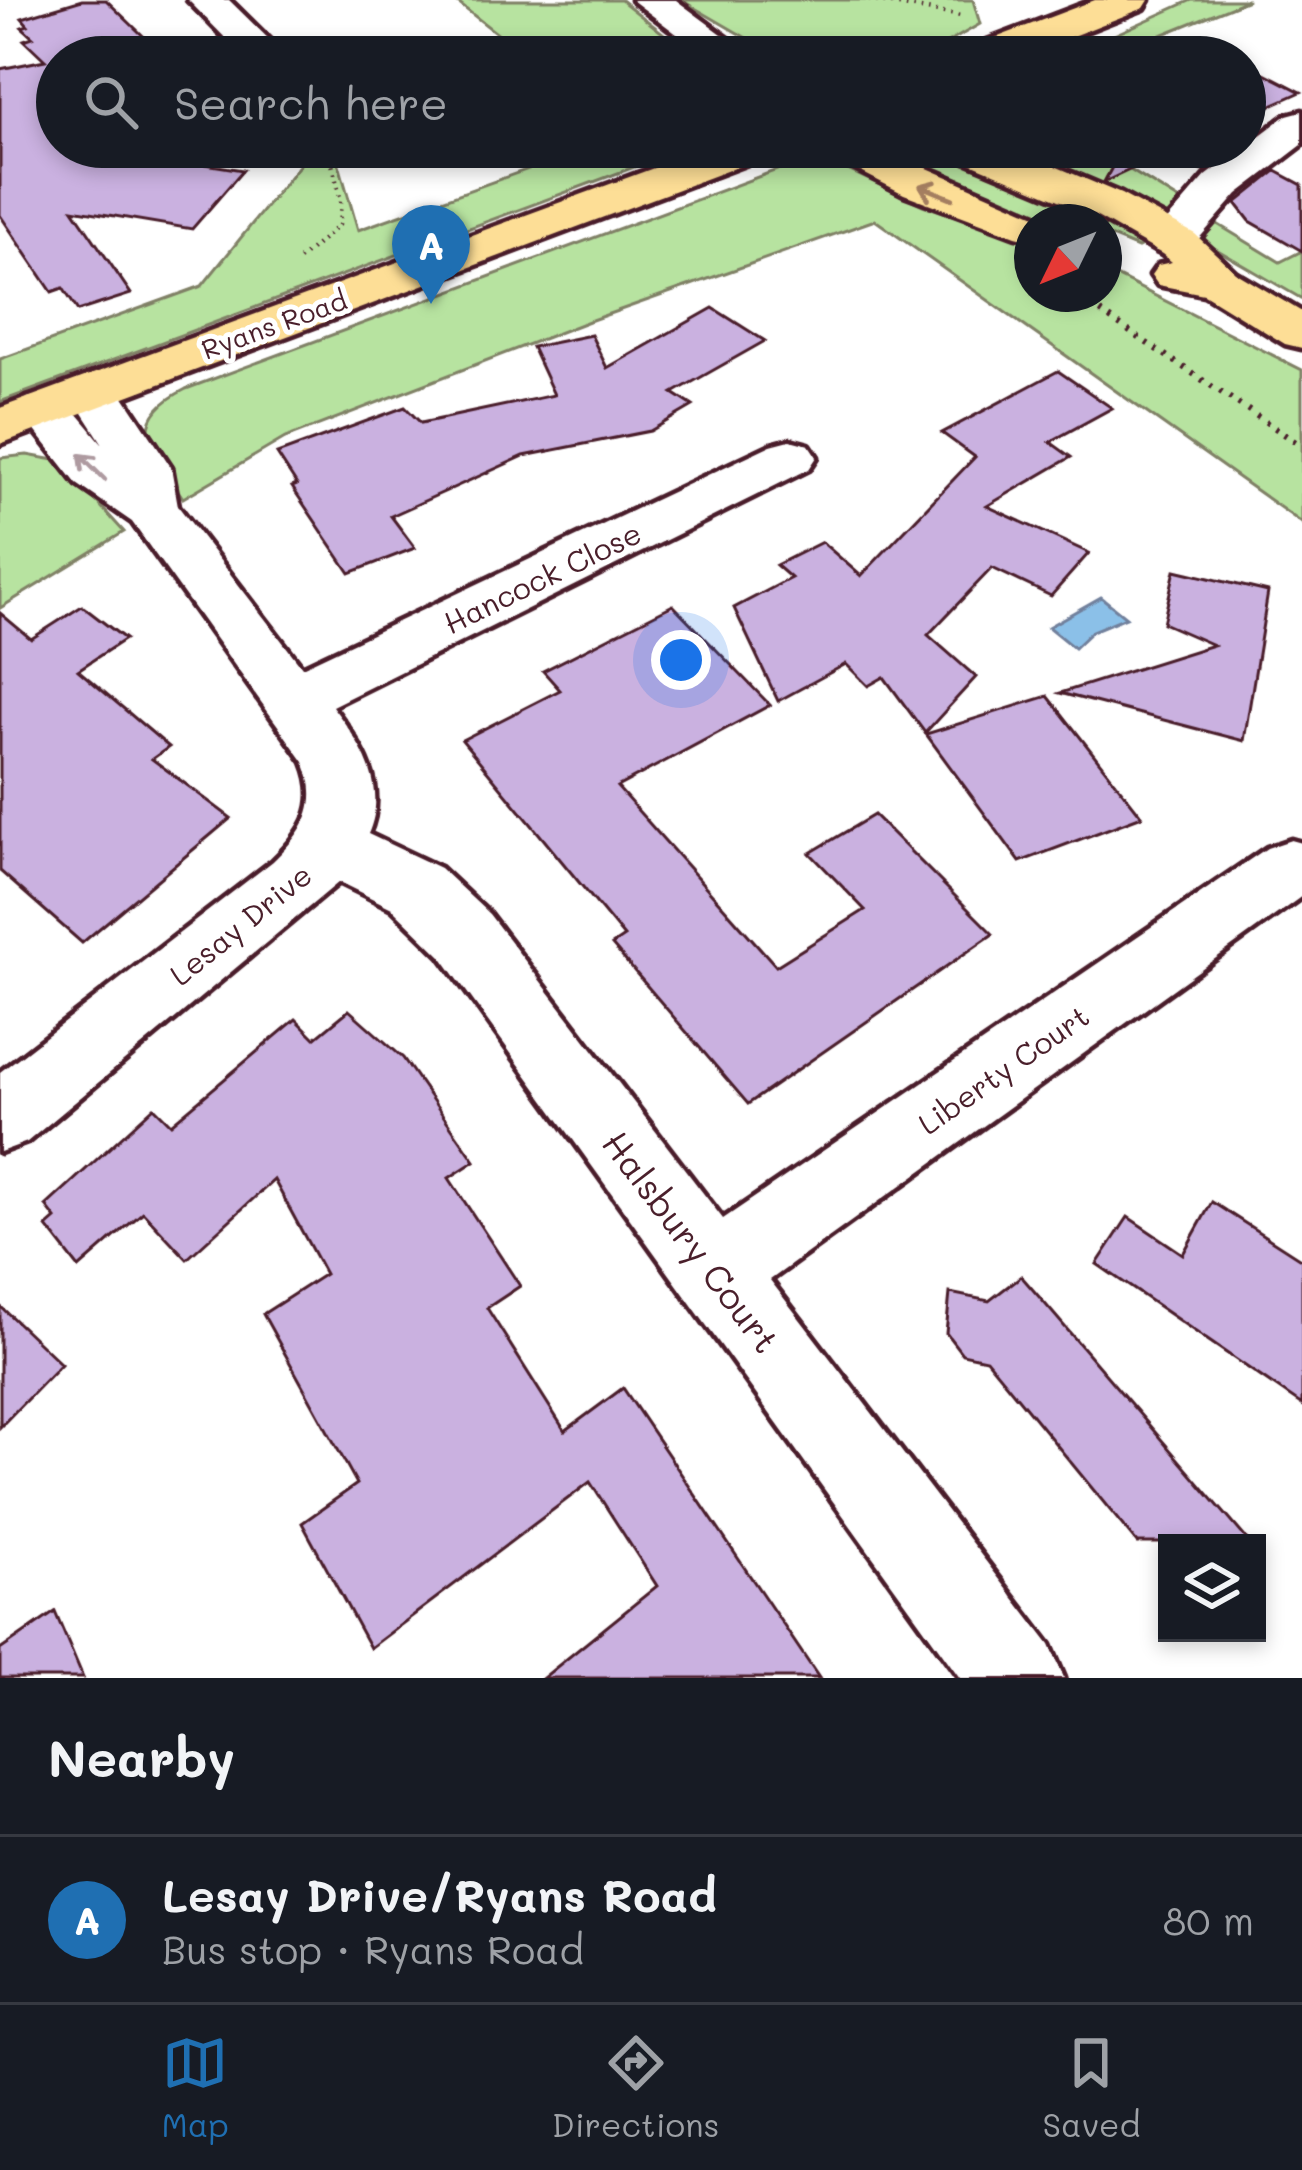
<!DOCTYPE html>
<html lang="en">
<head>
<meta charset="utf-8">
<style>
	body { margin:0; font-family:Mali,sans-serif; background:#20242c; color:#f1f3f6 }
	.controls { position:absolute; right:36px; bottom:36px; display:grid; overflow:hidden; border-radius:0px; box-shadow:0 6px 18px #0003 }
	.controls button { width:108px; height:108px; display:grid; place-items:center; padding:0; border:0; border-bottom:3px solid #363941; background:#171b24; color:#f1f3f6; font:60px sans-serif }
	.compass { position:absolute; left:1014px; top:204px; width:108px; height:108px; border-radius:50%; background:#171b24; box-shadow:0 6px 18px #0003; rotate:227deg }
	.you { position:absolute; left:681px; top:660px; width:42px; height:42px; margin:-30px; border:9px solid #fff; border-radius:50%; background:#1a73e8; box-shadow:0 0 0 18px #1a73e833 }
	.badge { display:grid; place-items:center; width:78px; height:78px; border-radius:50%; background:#1f6fb2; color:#fff; font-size:39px; font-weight:700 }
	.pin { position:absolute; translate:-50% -99px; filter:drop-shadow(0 3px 6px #0008) }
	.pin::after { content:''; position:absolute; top:63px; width:42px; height:36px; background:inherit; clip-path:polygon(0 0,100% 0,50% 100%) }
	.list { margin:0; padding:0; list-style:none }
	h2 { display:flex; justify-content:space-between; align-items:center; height:156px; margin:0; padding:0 48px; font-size:51px }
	h2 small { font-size:39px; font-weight:400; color:#9ea1a6 }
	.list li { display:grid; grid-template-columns:78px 1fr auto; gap:36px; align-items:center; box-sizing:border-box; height:168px; padding:0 48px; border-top:3px solid #363941 }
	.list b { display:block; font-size:45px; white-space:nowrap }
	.list p { margin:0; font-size:39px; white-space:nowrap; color:#9ea1a6 }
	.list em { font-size:39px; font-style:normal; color:#9ea1a6 }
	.icon { flex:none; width:66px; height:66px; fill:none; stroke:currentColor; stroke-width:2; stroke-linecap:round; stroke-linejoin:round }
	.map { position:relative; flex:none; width:1302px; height:1678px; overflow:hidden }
	.search { position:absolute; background:#171b24; box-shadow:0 6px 18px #0003; left:36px; right:36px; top:36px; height:132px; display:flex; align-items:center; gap:30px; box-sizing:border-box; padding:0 42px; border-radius:66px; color:#9ea1a6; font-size:45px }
	.sheet { height:324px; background:#171b24 }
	nav { display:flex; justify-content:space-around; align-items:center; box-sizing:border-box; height:168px; border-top:3px solid #363941; background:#171b24; font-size:33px; color:#9ea1a6 }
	nav a { display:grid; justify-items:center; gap:6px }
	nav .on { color:#1f6fb2 }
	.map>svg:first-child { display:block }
	.green { fill:#b7e3a0; stroke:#808166; stroke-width:3 }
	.water { fill:#8bc0e8; stroke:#71809c; stroke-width:3 }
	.building { fill:#cab1e0; stroke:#4a1f2b; stroke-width:3 }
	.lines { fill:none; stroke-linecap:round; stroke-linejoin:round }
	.minor-casing { stroke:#4a1f2b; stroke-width:9 }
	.major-casing { stroke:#4a1f2b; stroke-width:9 }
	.path-far1 { stroke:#4a1f2b; stroke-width:4.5; stroke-dasharray:1.5 6; stroke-linecap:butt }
	.path { stroke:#4a1f2b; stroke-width:6; stroke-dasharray:3 8; stroke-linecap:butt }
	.minor { fill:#fff; fill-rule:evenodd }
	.major { fill:#fdde96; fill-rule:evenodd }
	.oneway { stroke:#a47e60 }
	.oneway2 { stroke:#ae9aa0 }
	.labels { text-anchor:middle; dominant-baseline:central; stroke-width:10; stroke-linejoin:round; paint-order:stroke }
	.far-street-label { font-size:27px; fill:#4a1f2b; stroke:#fff }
	.street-label { font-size:30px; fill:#4a1f2b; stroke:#fff }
	.near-street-label { font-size:36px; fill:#4a1f2b; stroke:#fff }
</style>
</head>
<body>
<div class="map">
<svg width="1302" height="1678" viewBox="0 0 1302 1678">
	<rect width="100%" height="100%" fill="#fff"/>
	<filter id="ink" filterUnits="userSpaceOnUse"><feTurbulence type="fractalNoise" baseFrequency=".00833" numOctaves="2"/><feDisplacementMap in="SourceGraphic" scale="24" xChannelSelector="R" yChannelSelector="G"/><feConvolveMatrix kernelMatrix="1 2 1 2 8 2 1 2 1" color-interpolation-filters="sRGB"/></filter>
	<g filter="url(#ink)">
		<g class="green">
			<path d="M454 0H621L693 57H527Z"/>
			<path d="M681 0H973L980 24 923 57H779Z"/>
			<path d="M1192 0H1248L1107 57H1065Z"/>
			<path d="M314 147H334L358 230 590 147H688L0 402V359L202 286Z"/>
			<path d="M882 147C900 147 921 145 939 147 991 153 1100 214 1146 244L1138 248 1104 234V222C1029 222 948 181 882 147Z"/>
			<path d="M1013 147H1093L1188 206 1169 221Z"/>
			<path d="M801 161 837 165 923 205 1032 242V294H1104V270L1302 370V523L875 220 589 321 285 438 183 498C154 453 122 421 186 389Z"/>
			<path d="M1209 219 1280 262 1302 251V299L1197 238Z"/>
			<path d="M27 455 60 461 124 532 0 608V458Z"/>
		</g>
		<path class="water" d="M1101 597 1126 617 1092 631 1074 648 1048 627Z"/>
		<g class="building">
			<path d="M82 0H106L165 57H57V147H173L161 157 243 170 192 229 73 209 131 294 78 311 63 288 52 292 0 215V69L45 60 24 40 33 37 22 27 28 25 22 18Z"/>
			<path d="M1245 63 1301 92 1245 117Z"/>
			<path d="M1123 147H1233L1235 148 1205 171 1155 158 1104 182Z"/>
			<path d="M1276 171 1302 185V251L1250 221 1236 203Z"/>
			<path d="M713 308 765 341 673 393 693 406 650 431 524 456 391 516 415 548 350 573 292 487 297 485 277 454 405 407 421 423 554 395 532 347 591 335 607 368Z"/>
			<path d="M1058 371 1112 408 1050 442 1071 457 987 506 1089 553 1051 596 992 568 928 635 976 677 925 733 884 677 868 686 846 664 778 701 734 608 791 578 776 565 822 542 861 576 975 457 942 433Z"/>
			<path d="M1175 570 1268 592 1244 741 1060 693 1213 645 1163 623Z"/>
			<path d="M673 605 770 705 617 787 776 966 865 910 810 853 874 815 993 934 748 1104 612 945 624 937 462 740 560 690 543 671Z"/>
			<path d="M82 606 125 639 78 670 169 747 152 759 231 818 82 943 0 871V613L31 639Z"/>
			<path d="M1048 696 1142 816 1020 862 926 734Z"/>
			<path d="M349 1010 403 1058 475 1161 449 1178 520 1286 487 1308 565 1431 623 1388 819 1678H543L657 1586 590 1482 370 1648 302 1523 357 1484 263 1314 325 1274 274 1180 187 1259 143 1212 79 1268 47 1227 56 1219 46 1206 154 1107 171 1124 296 1019 315 1038Z"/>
			<path d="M1212 1202 1302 1260V1405L1097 1264 1128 1217 1183 1254Z"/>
			<path d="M1021 1276 1041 1299 1250 1543H1137L986 1359 962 1354 946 1333 950 1293 989 1301Z"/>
			<path d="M0 1306 61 1364 0 1427Z"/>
			<path d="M55 1612 83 1678H0V1650Z"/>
		</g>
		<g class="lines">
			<defs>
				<g id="minor">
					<path d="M188 0H229L287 57H244Z"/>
					<path d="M632 0H676L753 57H707Z"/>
					<path d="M1302 111V145L1238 194 1188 251H1156L1149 241 1206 176 1287 115Z"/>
					<path d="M95 375 113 380 171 467 178 506 302 667 771 445 790 440 809 445 817 457 809 469 332 706C361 744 389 786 368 834L440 868 489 914 723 1219 1267 848 1291 840 1302 843V896L770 1280 1050 1645 1064 1678H960L441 956 392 908 339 882 27 1142 0 1152V1072L273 861C304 831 322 805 304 762L132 522 77 484 19 410 27 398C65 388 80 418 103 444L69 391 77 380Z"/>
				</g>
				<g id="major">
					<path d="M1095 0H1149L1144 8 1019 57H963L969 48Z"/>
					<path d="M711 147H773L766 156 0 444V408Z"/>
					<path d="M823 147H879L1052 222H1032V240L1016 236 904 194 830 156Z"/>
					<path d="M947 147H1010L1121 194 1195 234 1235 272 1302 312V348L1285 344 1204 294 1158 285 1151 275 1158 265 1172 262 1162 254 1090 213 954 156Z"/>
				</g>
			</defs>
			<use href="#minor" class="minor-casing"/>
			<use href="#major" class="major-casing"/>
			<g class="path-far1">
				<path d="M869 0 961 16"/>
				<path d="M299 260 339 225 341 201 328 147"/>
			</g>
			<path class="path" d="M1073 294 1302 446"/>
			<use href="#minor" class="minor"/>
			<use href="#major" class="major"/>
		</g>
		<defs><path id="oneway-shaft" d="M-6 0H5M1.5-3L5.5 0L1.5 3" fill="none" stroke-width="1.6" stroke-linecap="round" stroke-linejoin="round" transform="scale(3)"/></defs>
		<use class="oneway" href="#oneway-shaft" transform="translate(936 192) rotate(-158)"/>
		<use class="oneway2" href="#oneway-shaft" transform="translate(92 467) rotate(-135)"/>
	</g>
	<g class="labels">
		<g class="far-street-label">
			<text transform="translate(274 324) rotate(-20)">Ryans Road</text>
		</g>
		<g class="street-label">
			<text transform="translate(542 577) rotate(-26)">Hancock Close</text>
			<text transform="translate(240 924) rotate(-39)">Lesay Drive</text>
			<text transform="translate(1003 1069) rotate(-35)">Liberty Court</text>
		</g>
		<g class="near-street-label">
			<text transform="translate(692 1241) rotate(53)">Halsbury Court</text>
		</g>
	</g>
</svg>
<div class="controls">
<button><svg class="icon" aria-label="layers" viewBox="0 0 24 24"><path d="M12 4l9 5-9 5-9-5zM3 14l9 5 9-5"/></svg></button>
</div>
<svg class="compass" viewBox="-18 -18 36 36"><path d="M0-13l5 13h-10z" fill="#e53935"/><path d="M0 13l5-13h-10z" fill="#9ea1a6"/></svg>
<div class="you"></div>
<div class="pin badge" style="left:431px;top:304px">A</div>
<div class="search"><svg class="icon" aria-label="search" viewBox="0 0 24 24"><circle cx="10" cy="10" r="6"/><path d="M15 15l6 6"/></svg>Search here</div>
</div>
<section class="sheet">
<h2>Nearby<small></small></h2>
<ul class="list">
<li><span class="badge">A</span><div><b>Lesay Drive/Ryans Road</b><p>Bus stop · Ryans Road</p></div><em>80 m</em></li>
</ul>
</section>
<nav>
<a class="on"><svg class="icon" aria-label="map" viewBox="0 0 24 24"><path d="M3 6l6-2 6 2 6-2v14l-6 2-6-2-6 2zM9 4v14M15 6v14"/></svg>Map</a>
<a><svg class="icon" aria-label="directions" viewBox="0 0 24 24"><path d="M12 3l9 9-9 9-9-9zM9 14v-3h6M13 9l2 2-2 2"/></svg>Directions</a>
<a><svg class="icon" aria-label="saved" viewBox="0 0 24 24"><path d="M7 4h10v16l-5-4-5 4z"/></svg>Saved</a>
</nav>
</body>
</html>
